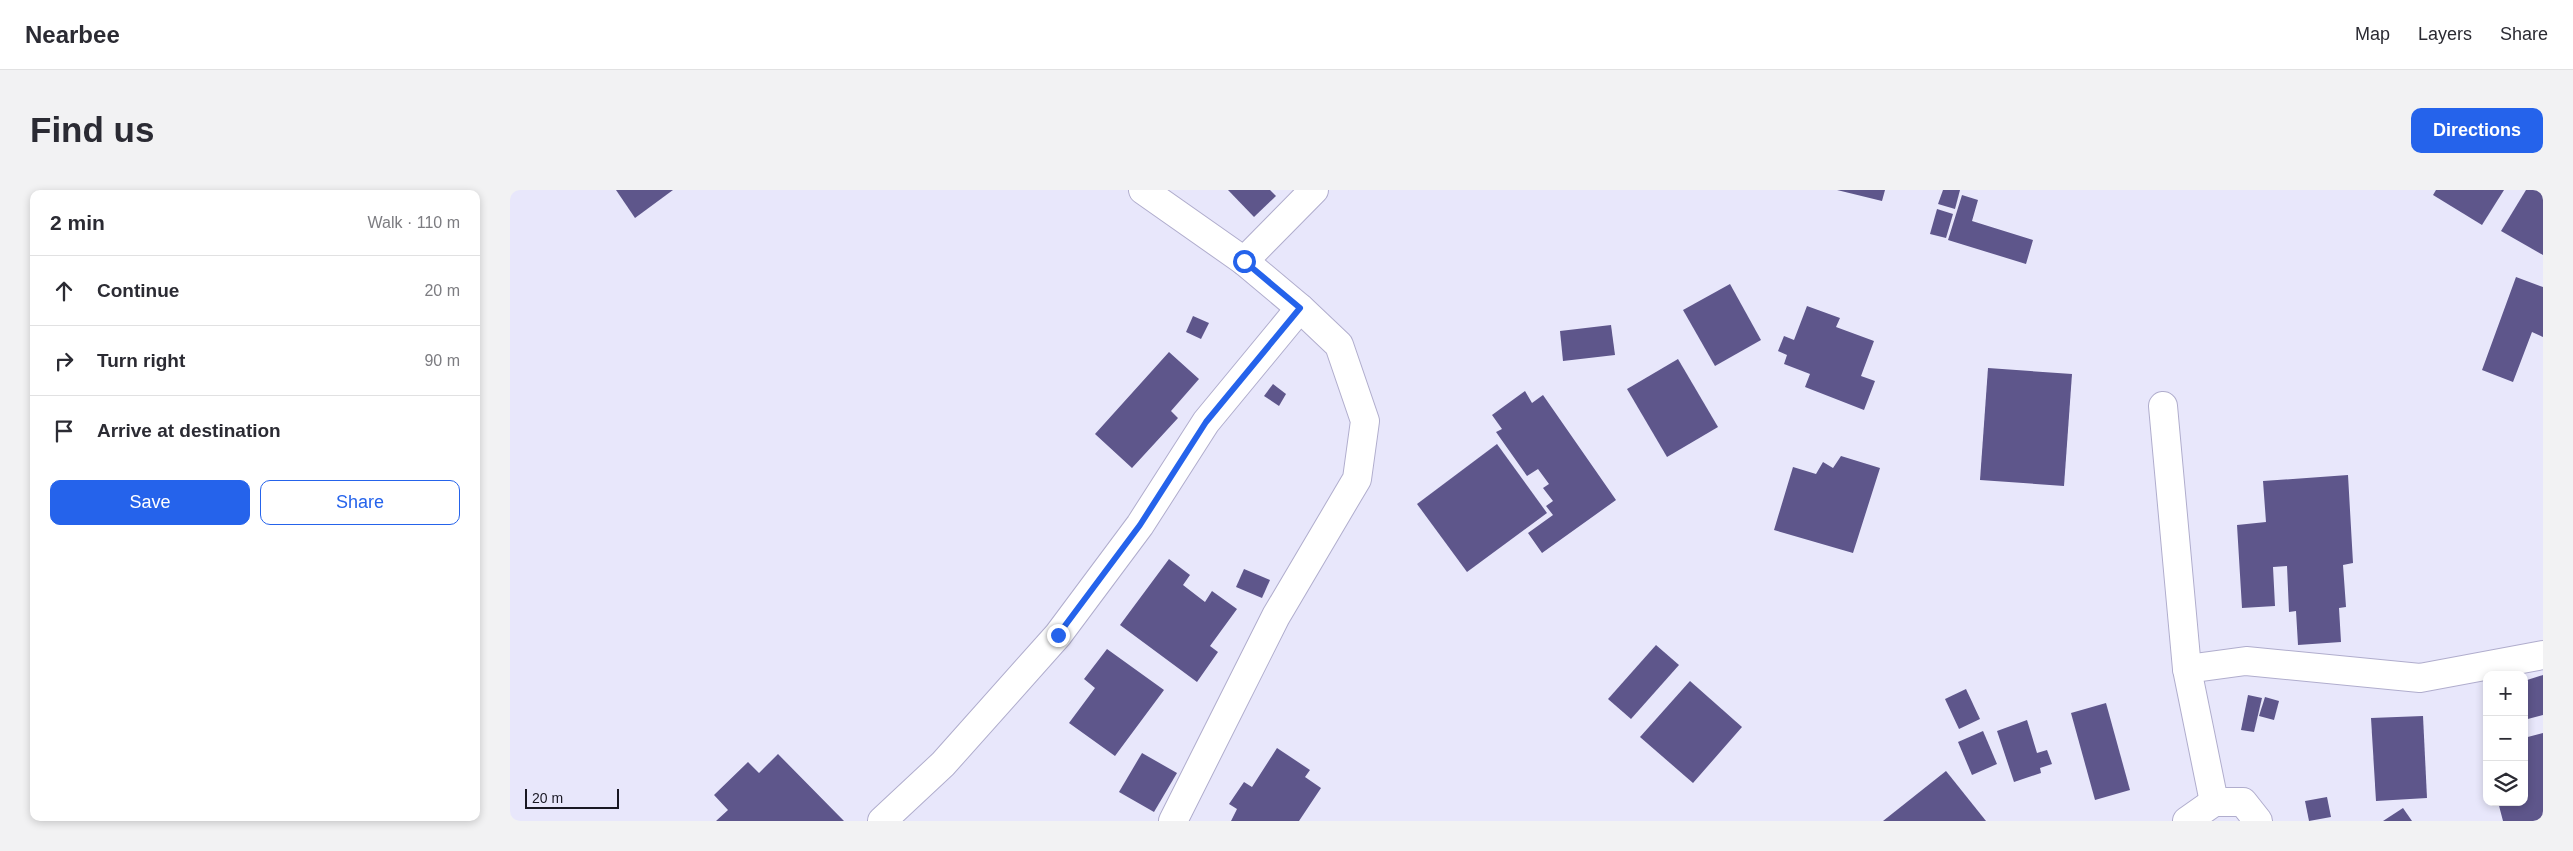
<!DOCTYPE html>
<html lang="en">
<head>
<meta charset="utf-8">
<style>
	body { margin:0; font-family:Arial,sans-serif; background:#f2f2f3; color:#2b2b33 }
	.controls { position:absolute; right:15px; bottom:15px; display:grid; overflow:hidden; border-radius:10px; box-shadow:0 2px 8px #0003 }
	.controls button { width:45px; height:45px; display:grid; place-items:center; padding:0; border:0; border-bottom:1px solid #e1e1e2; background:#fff; color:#2b2b33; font:25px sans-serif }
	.scale { position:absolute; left:15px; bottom:12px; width:94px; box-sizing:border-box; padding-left:5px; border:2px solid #191823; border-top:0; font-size:14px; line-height:18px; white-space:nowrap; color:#191823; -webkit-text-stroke:4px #e8e7fb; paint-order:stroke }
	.stop { position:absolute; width:15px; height:15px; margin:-11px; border:4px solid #2563eb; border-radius:50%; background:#fff }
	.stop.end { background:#2563eb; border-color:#fff; box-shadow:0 1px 5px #0008 }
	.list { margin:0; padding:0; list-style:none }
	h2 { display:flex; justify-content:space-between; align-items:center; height:65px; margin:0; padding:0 20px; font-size:21px }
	h2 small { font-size:16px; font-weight:400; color:#7c7c81 }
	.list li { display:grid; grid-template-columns:32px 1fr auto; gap:15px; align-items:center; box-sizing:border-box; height:70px; padding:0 20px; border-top:1px solid #e1e1e2 }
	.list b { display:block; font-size:19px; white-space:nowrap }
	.list em { font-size:16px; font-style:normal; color:#7c7c81 }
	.actions { display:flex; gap:10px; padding:15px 20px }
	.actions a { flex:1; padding:11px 0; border:1px solid #2563eb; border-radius:10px; text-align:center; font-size:18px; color:#2563eb }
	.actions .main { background:#2563eb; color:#fff }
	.icon { flex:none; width:28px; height:28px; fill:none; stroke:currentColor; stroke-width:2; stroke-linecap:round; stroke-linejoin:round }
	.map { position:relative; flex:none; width:2033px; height:631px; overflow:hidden; border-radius:10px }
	header { display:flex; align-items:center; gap:30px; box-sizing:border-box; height:70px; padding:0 25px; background:#fff; border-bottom:1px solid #e1e1e2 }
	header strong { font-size:24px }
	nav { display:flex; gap:28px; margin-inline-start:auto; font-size:18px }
	.intro { display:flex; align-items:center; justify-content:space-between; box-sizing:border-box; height:120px; padding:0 30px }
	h1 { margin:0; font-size:35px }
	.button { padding:12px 22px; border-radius:10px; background:#2563eb; color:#fff; font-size:18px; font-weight:700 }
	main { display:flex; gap:30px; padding:0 30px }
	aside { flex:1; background:#fff; border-radius:10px; box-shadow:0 2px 8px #0003 }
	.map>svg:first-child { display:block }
	.building { fill:#5e568b }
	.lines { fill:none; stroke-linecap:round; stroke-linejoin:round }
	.minor-casing { stroke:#b0adcd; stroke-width:30 }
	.minor { stroke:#fff; stroke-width:28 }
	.route { stroke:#2563eb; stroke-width:6 }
</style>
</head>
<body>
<header>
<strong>Nearbee</strong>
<nav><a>Map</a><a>Layers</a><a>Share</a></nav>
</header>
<div class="intro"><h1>Find us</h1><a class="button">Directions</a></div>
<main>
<aside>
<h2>2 min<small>Walk · 110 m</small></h2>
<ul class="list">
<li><svg class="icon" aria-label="ahead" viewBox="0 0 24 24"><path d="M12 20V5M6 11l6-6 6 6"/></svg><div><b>Continue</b></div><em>20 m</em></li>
<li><svg class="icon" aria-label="right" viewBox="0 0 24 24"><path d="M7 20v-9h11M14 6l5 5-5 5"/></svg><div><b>Turn right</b></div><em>90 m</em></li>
<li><svg class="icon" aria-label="arrive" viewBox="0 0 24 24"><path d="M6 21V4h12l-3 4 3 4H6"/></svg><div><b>Arrive at destination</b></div></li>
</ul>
<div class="actions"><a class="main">Save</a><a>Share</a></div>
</aside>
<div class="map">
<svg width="2033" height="631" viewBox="0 0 2033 631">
	<rect width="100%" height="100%" fill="#e8e7fb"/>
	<g class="building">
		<path d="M106 0H163L125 28Z"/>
		<path d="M718 0H760L766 6 744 27Z"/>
		<path d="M1327 0H1375L1372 11Z"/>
		<path d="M1433 0H1450L1445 19 1428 14Z"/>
		<path d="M1926 0H1994L1972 35 1923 5Z"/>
		<path d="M2016 0H2033V65L1991 41Z"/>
		<path d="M1452 5 1468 10 1462 31 1523 50 1516 74 1438 50Z"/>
		<path d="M1427 19 1443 24 1436 48 1420 44Z"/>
		<path d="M2006 87 2033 97V147L2022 142 2003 192 1972 180Z"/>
		<path d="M1220 94 1251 150 1205 176 1173 120Z"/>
		<path d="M1297 116 1330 128 1326 137 1364 151 1351 186 1365 191 1354 220 1295 197 1300 184 1274 174 1277 165 1268 161 1274 146 1284 150Z"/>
		<path d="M683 126 699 133 691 149 676 142Z"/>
		<path d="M1101 135 1105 165 1053 171 1050 141Z"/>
		<path d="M659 162 689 189 661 221 668 228 622 278 585 244Z"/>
		<path d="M1168 169 1208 237 1157 267 1117 199Z"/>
		<path d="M1478 178 1562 184 1554 296 1470 290Z"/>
		<path d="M763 194 776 204 769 216 754 206Z"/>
		<path d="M1015 201 1022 213 1033 205 1106 310 1032 363 1018 343 1043 325 1036 316 1043 311 1033 298 1039 294 1028 279 1017 286 986 242 992 239 982 225Z"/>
		<path d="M987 254 1037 323 957 382 907 314Z"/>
		<path d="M1331 266 1370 278 1343 363 1264 340 1283 277 1306 284 1313 272 1323 278Z"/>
		<path d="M1838 285 1843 373 1833 375 1836 417 1829 418 1831 452 1788 455 1786 421 1779 422 1777 376 1763 377 1765 416 1732 418 1727 335 1756 332 1753 291Z"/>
		<path d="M659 369 680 385 673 395 695 412 702 401 727 419 700 456 708 462 687 492 610 435Z"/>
		<path d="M734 379 760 390 752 408 726 397Z"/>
		<path d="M1146 455 1169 475 1121 529 1098 509Z"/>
		<path d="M597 459 654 500 605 566 559 533 585 498 574 489Z"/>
		<path d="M2033 485V525L2014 530V491Z"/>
		<path d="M1180 491 1232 537 1183 593 1130 547Z"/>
		<path d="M1456 499 1470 529 1449 539 1435 509Z"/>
		<path d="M1738 505 1752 508 1744 542 1731 540Z"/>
		<path d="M1755 507 1769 511 1764 530 1749 526Z"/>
		<path d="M1596 513 1620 600 1585 610 1561 523Z"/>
		<path d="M1913 526 1917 608 1866 611 1861 528Z"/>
		<path d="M1517 530 1527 563 1537 560 1542 574 1530 578 1531 583 1504 592 1487 541Z"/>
		<path d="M1473 541 1487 574 1462 585 1448 552Z"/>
		<path d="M2033 543V631H1993L1988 612H2014V548Z"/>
		<path d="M767 558 800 580 795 587 811 598 789 631H721L727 619 719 614 734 592 742 597Z"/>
		<path d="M632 563 667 583 644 622 609 602Z"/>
		<path d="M268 564 334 631H206L218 620 204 605 238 572 249 583Z"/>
		<path d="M1436 581 1476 631H1373Z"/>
		<path d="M1817 607 1821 627 1799 631 1795 611Z"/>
		<path d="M1893 618 1902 631H1873Z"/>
	</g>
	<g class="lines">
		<defs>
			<g id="minor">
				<path d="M633 0 734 71 790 118 829 155 855 231 847 289 766 426 663 631"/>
				<path d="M734 71 804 0"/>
				<path d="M1653 216 1677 479 1704 612"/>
				<path d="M1677 479 1736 471 1910 488 2033 465"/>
				<path d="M372 631 433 574 548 445 630 335 696 232 790 118"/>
				<path d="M1677 631 1704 612H1733L1748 631"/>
			</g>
		</defs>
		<use href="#minor" class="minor-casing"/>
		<use href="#minor" class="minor"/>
	</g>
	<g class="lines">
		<path class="route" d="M548 445 630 335 696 232 790 118 734 71"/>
	</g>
</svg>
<div class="controls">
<button>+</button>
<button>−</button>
<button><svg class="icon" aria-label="layers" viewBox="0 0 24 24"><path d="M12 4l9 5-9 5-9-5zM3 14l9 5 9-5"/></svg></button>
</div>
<div class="scale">20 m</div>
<div class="stop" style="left:734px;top:71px"></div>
<div class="stop end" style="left:548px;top:445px"></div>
</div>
</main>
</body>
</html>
